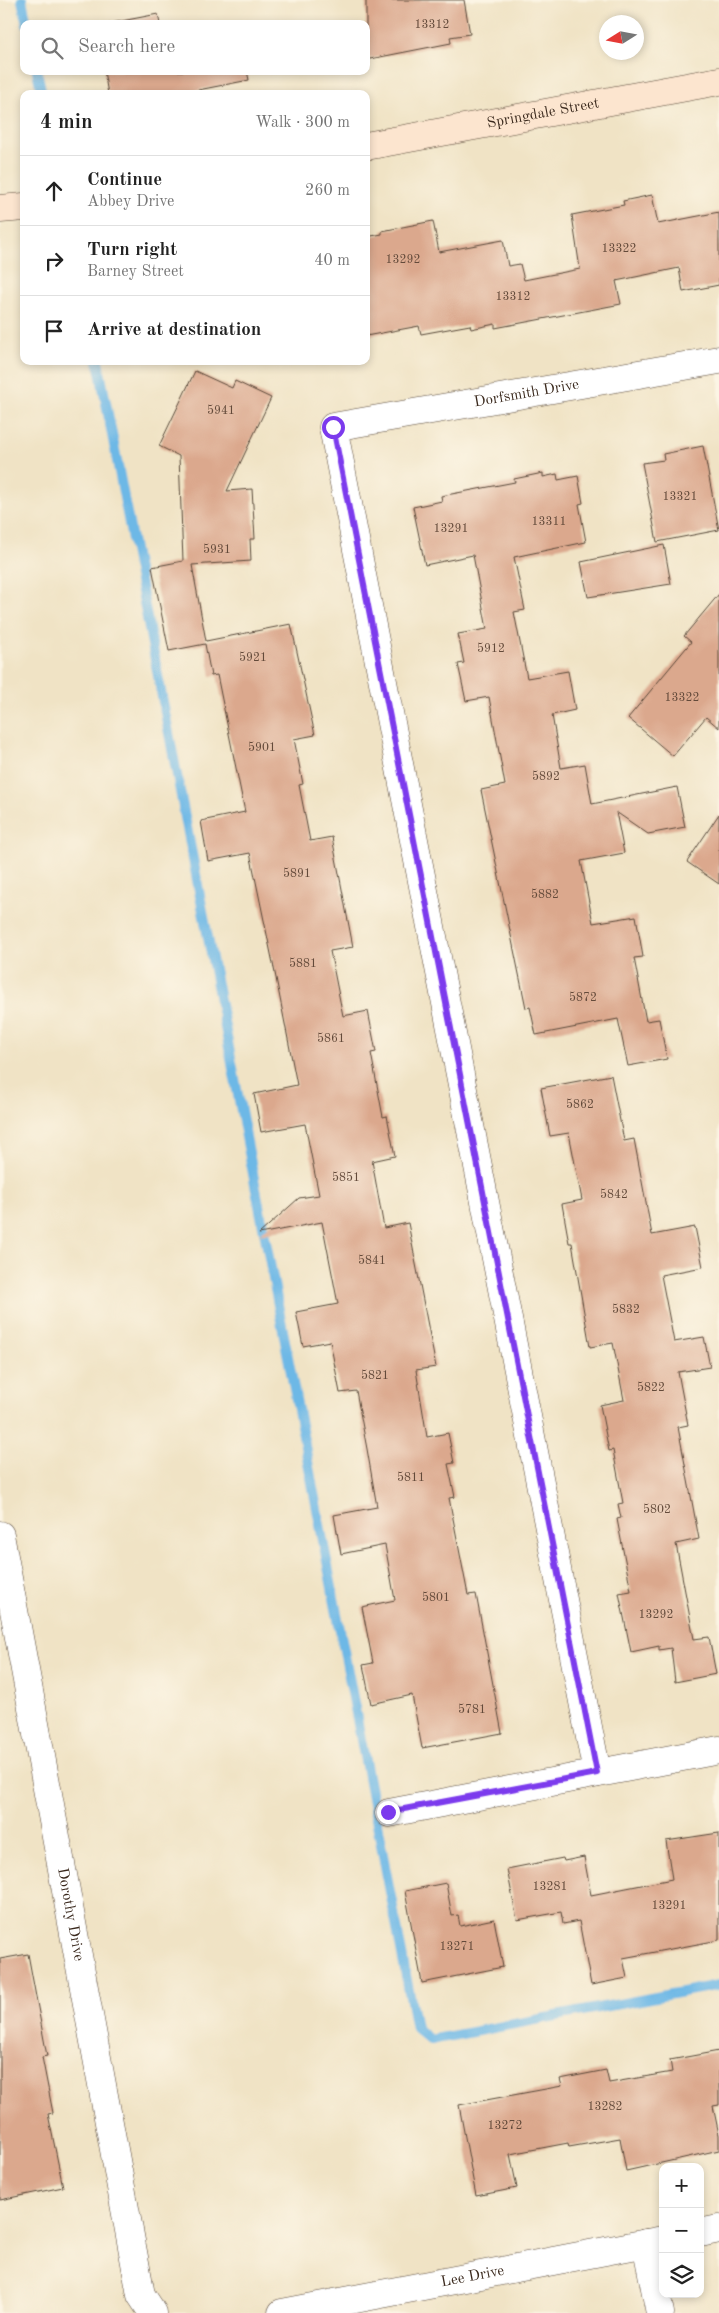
<!DOCTYPE html>
<html lang="en">
<head>
<meta charset="utf-8">
<style>
	body { margin:0; font-family:"Old Standard TT",serif; background:#f6f6f6; color:#222 }
	.controls { position:absolute; right:15px; bottom:15px; display:grid; overflow:hidden; border-radius:10px; box-shadow:0 2px 8px #0003 }
	.controls button { width:45px; height:45px; display:grid; place-items:center; padding:0; border:0; border-bottom:1px solid #e0e0e0; background:#fff; color:#222; font:25px sans-serif }
	.compass { position:absolute; left:599px; top:15px; width:45px; height:45px; border-radius:50%; background:#fff; box-shadow:0 2px 8px #0003; rotate:259deg }
	.stop { position:absolute; width:15px; height:15px; margin:-11px; border:4px solid #7c3aed; border-radius:50%; background:#fff }
	.stop.end { background:#7c3aed; border-color:#fff; box-shadow:0 1px 5px #0008 }
	.list { margin:0; padding:0; list-style:none }
	h2 { display:flex; justify-content:space-between; align-items:center; height:65px; margin:0; padding:0 20px; font-size:21px }
	h2 small { font-size:16px; font-weight:400; color:#767676 }
	.list li { display:grid; grid-template-columns:32px 1fr auto; gap:15px; align-items:center; box-sizing:border-box; height:70px; padding:0 20px; border-top:1px solid #e0e0e0 }
	.list b { display:block; font-size:19px; white-space:nowrap }
	.list p { margin:0; font-size:16px; white-space:nowrap; color:#767676 }
	.list em { font-size:16px; font-style:normal; color:#767676 }
	.icon { flex:none; width:28px; height:28px; fill:none; stroke:currentColor; stroke-width:2; stroke-linecap:round; stroke-linejoin:round }
	.map { position:relative; flex:none; width:719px; height:2313px; overflow:hidden }
	.search { position:absolute; background:#fff; box-shadow:0 2px 8px #0003; left:20px; top:20px; width:350px; height:55px; display:flex; align-items:center; gap:12px; box-sizing:border-box; padding:0 18px; border-radius:10px; color:#767676; font-size:19px }
	.panel { position:absolute; background:#fff; box-shadow:0 2px 8px #0003; left:20px; top:90px; width:350px; height:275px; border-radius:10px }
	.map>svg:first-child { display:block }
	.lines { fill:none; stroke-linecap:round; stroke-linejoin:round }
	.stream { stroke:#6db8e6; stroke-width:10 }
	.building { fill:#dba88d }
	.minor-casing { stroke:#564637; stroke-width:29 }
	.secondary-casing { stroke:#564637; stroke-width:29 }
	.minor { stroke:#fff; stroke-width:28 }
	.secondary { stroke:#fce5cf; stroke-width:28 }
	.route { stroke:#7c3aed; stroke-width:6 }
	.labels { text-anchor:middle; dominant-baseline:central; stroke-width:4; stroke-linejoin:round; paint-order:stroke }
	.number-label { font-size:12px; fill:#634a3a }
	.street-label { font-size:15px; fill:#3b2a1e; stroke:#fcf5e5 }
</style>
</head>
<body>
<div class="map">
<svg width="719" height="2313" viewBox="0 0 719 2313">
	<rect width="100%" height="100%" fill="#fcf5e5"/>
	<filter id="ink" filterUnits="userSpaceOnUse"><feTurbulence type="fractalNoise" baseFrequency=".02" numOctaves="2"/><feDisplacementMap in="SourceGraphic" scale="10" xChannelSelector="R" yChannelSelector="G"/><feConvolveMatrix kernelMatrix="1 2 1 2 8 2 1 2 1" color-interpolation-filters="sRGB"/></filter>
	<filter id="wash" filterUnits="userSpaceOnUse"><feTurbulence type="fractalNoise" baseFrequency=".0096" numOctaves="4" result="noise"/><feDisplacementMap in="SourceGraphic" scale="20" xChannelSelector="R" yChannelSelector="G"/><feGaussianBlur stdDeviation="1.12" result="paint"/><feColorMatrix in="noise" values="0 0 0 0 0 0 0 0 0 0 0 0 0 0 0 0 0 1.4 0 .05"/><feComposite in="paint" operator="in"/></filter>
	<g filter="url(#wash)">
		<rect width="100%" height="100%" fill="#f0e3c5"/>
		<g class="lines">
			<g class="stream">
				<path d="M22 0 27 24"/>
				<path d="M37 71 42 94"/>
				<path d="M98 361 416 2028 430 2040 719 1985"/>
			</g>
		</g>
		<g id="blocks">
			<g class="building">
				<path d="M366 0H464L470 34 450 37 451 43 370 59 366 58Z"/>
				<path d="M158 14 160 24H106Z"/>
				<path d="M104 71H247L249 80 178 94H108Z"/>
				<path d="M652 195 658 224 719 212V285L683 292 679 268 616 281 621 304 495 328V324L471 329 470 325 421 334 419 326 366 336V237L382 234V231L433 221 439 252 503 240 508 266 520 264 524 280 580 269 572 215 624 205 623 201Z"/>
				<path d="M195 371 232 388 235 381 271 398 227 491 252 489 255 539H250L251 561 192 565 206 641 291 624 315 735 294 739 303 784 299 785 310 841 332 837 353 947 330 951 343 1016 368 1011 376 1052 371 1053 383 1117 387 1116 395 1156 372 1161 384 1228 408 1223 436 1367 416 1370 427 1437 448 1433 454 1463 448 1464 455 1497 449 1498 468 1595 476 1594 502 1733 422 1748 412 1695 371 1704 363 1665 373 1663 362 1607 395 1600 385 1545 341 1554 334 1515 377 1507 367 1449 356 1391 340 1393 330 1341 303 1346 296 1312 338 1304 322 1222 259 1234 299 1198 319 1195 305 1124 261 1132 254 1094 297 1085 276 978 250 853 208 861 201 821 245 812 217 675 211 676 205 644 169 651 152 567 183 561 179 456 159 446Z"/>
				<path d="M703 446 719 530 657 542 642 463 664 460 663 454Z"/>
				<path d="M543 473V477L557 474 558 480 578 476 583 503 579 504 586 542 514 557 525 610 514 612 527 678 568 671 575 710 552 715 561 768 585 764 592 804 677 787 685 827 648 834 616 812 624 853 581 861 593 923 636 916 643 957 634 958 646 1021 659 1019 667 1059 628 1066 618 1019 536 1035 530 1007 526 1008 481 790 505 785 489 697 466 701 458 664 464 663 458 634 487 629 473 555 425 565 413 507 442 501 441 496 515 482 514 479Z"/>
				<path d="M664 545 671 584 588 597 581 562Z"/>
				<path d="M719 594V728L706 717 673 756 628 718 691 642 684 636Z"/>
				<path d="M719 814V884L687 862Z"/>
				<path d="M611 1075 624 1141 634 1139 652 1235 695 1227 703 1267 661 1275 674 1342 704 1337 710 1367 678 1372 688 1425 678 1427 699 1539 676 1544 694 1639 709 1637 716 1674 675 1682 671 1648 659 1650V1646L631 1652 619 1593 631 1591 617 1519 621 1518 618 1504 623 1503 613 1450 609 1451 600 1405 624 1400 613 1343 590 1347 572 1243H569L562 1204 582 1200 569 1133 550 1136 541 1088Z"/>
				<path d="M719 1833V1940L623 1958 627 1978 591 1985 579 1921 563 1924 561 1912 517 1920 507 1869 563 1858 564 1861 584 1857 591 1895 672 1879 666 1841Z"/>
				<path d="M446 1883 452 1916 458 1915 460 1926 494 1919 503 1967 422 1983 405 1891Z"/>
				<path d="M28 1954 47 2056 42 2057 53 2113 48 2114 63 2187 0 2200V1959Z"/>
				<path d="M719 2051V2105L713 2106 719 2135V2150L626 2171 620 2138 569 2147 568 2143 510 2154 517 2188 476 2196 459 2105 562 2086 560 2079 606 2070 609 2083 672 2072 670 2060Z"/>
			</g>
		</g>
	</g>
	<g filter="url(#ink)">
		<use href="#blocks" fill-opacity="0" stroke="#564637" stroke-width="1"/>
		<g class="lines">
			<defs>
				<g id="minor">
					<path id="s1" d="M0 1535 141 2295 153 2313"/>
					<path id="s2" d="M597 1773 333 427 719 360"/>
					<path d="M389 1813 719 1750"/>
					<path d="M700 2233 719 2229"/>
					<path d="M646 2243 660 2313"/>
					<path id="s3" d="M282 2313 663 2240"/>
				</g>
				<g id="secondary">
					<path id="s4" d="M366 146 719 81"/>
					<path d="M0 209 24 207"/>
				</g>
			</defs>
			<use href="#minor" class="minor-casing"/>
			<use href="#secondary" class="secondary-casing"/>
			<use href="#minor" class="minor"/>
			<use href="#secondary" class="secondary"/>
		</g>
	</g>
	<g class="lines" filter="url(#ink)">
		<path class="route" d="M333 427 597 1773 388 1812"/>
	</g>
	<g class="labels">
		<g class="number-label">
			<text x="432" y="25">13312</text>
			<text x="619" y="249">13322</text>
			<text x="403" y="260">13292</text>
			<text x="513" y="297">13312</text>
			<text x="221" y="411">5941</text>
			<text x="680" y="497">13321</text>
			<text x="549" y="522">13311</text>
			<text x="451" y="529">13291</text>
			<text x="217" y="550">5931</text>
			<text x="491" y="649">5912</text>
			<text x="253" y="658">5921</text>
			<text x="682" y="698">13322</text>
			<text x="262" y="748">5901</text>
			<text x="546" y="777">5892</text>
			<text x="297" y="874">5891</text>
			<text x="545" y="895">5882</text>
			<text x="303" y="964">5881</text>
			<text x="583" y="998">5872</text>
			<text x="331" y="1039">5861</text>
			<text x="580" y="1105">5862</text>
			<text x="346" y="1178">5851</text>
			<text x="614" y="1195">5842</text>
			<text x="372" y="1261">5841</text>
			<text x="626" y="1310">5832</text>
			<text x="375" y="1376">5821</text>
			<text x="651" y="1388">5822</text>
			<text x="411" y="1478">5811</text>
			<text x="657" y="1510">5802</text>
			<text x="436" y="1598">5801</text>
			<text x="656" y="1615">13292</text>
			<text x="472" y="1710">5781</text>
			<text x="550" y="1887">13281</text>
			<text x="669" y="1906">13291</text>
			<text x="457" y="1947">13271</text>
			<text x="605" y="2107">13282</text>
			<text x="505" y="2126">13272</text>
		</g>
		<g class="street-label">
			<text stroke="none"><textPath href="#s4" startOffset="180">Springdale Street</textPath></text>
			<text stroke="none"><textPath href="#s2" startOffset="1568">Dorfsmith Drive</textPath></text>
			<text stroke="none"><textPath href="#s1" startOffset="386">Dorothy Drive</textPath></text>
			<text stroke="none"><textPath href="#s3" startOffset="194">Lee Drive</textPath></text>
		</g>
	</g>
</svg>
<div class="controls">
<button>+</button>
<button>−</button>
<button><svg class="icon" aria-label="layers" viewBox="0 0 24 24"><path d="M12 4l9 5-9 5-9-5zM3 14l9 5 9-5"/></svg></button>
</div>
<svg class="compass" viewBox="-18 -18 36 36"><path d="M0-13l5 13h-10z" fill="#e53935"/><path d="M0 13l5-13h-10z" fill="#767676"/></svg>
<div class="stop" style="left:333px;top:427px"></div>
<div class="stop end" style="left:388px;top:1812px"></div>
<div class="search"><svg class="icon" aria-label="search" viewBox="0 0 24 24"><circle cx="10" cy="10" r="6"/><path d="M15 15l6 6"/></svg>Search here</div>
<section class="panel">
<h2>4 min<small>Walk · 300 m</small></h2>
<ul class="list">
<li><svg class="icon" aria-label="ahead" viewBox="0 0 24 24"><path d="M12 20V5M6 11l6-6 6 6"/></svg><div><b>Continue</b><p>Abbey Drive</p></div><em>260 m</em></li>
<li><svg class="icon" aria-label="right" viewBox="0 0 24 24"><path d="M7 20v-9h11M14 6l5 5-5 5"/></svg><div><b>Turn right</b><p>Barney Street</p></div><em>40 m</em></li>
<li><svg class="icon" aria-label="arrive" viewBox="0 0 24 24"><path d="M6 21V4h12l-3 4 3 4H6"/></svg><div><b>Arrive at destination</b></div></li>
</ul>
</section>
</div>
</body>
</html>
